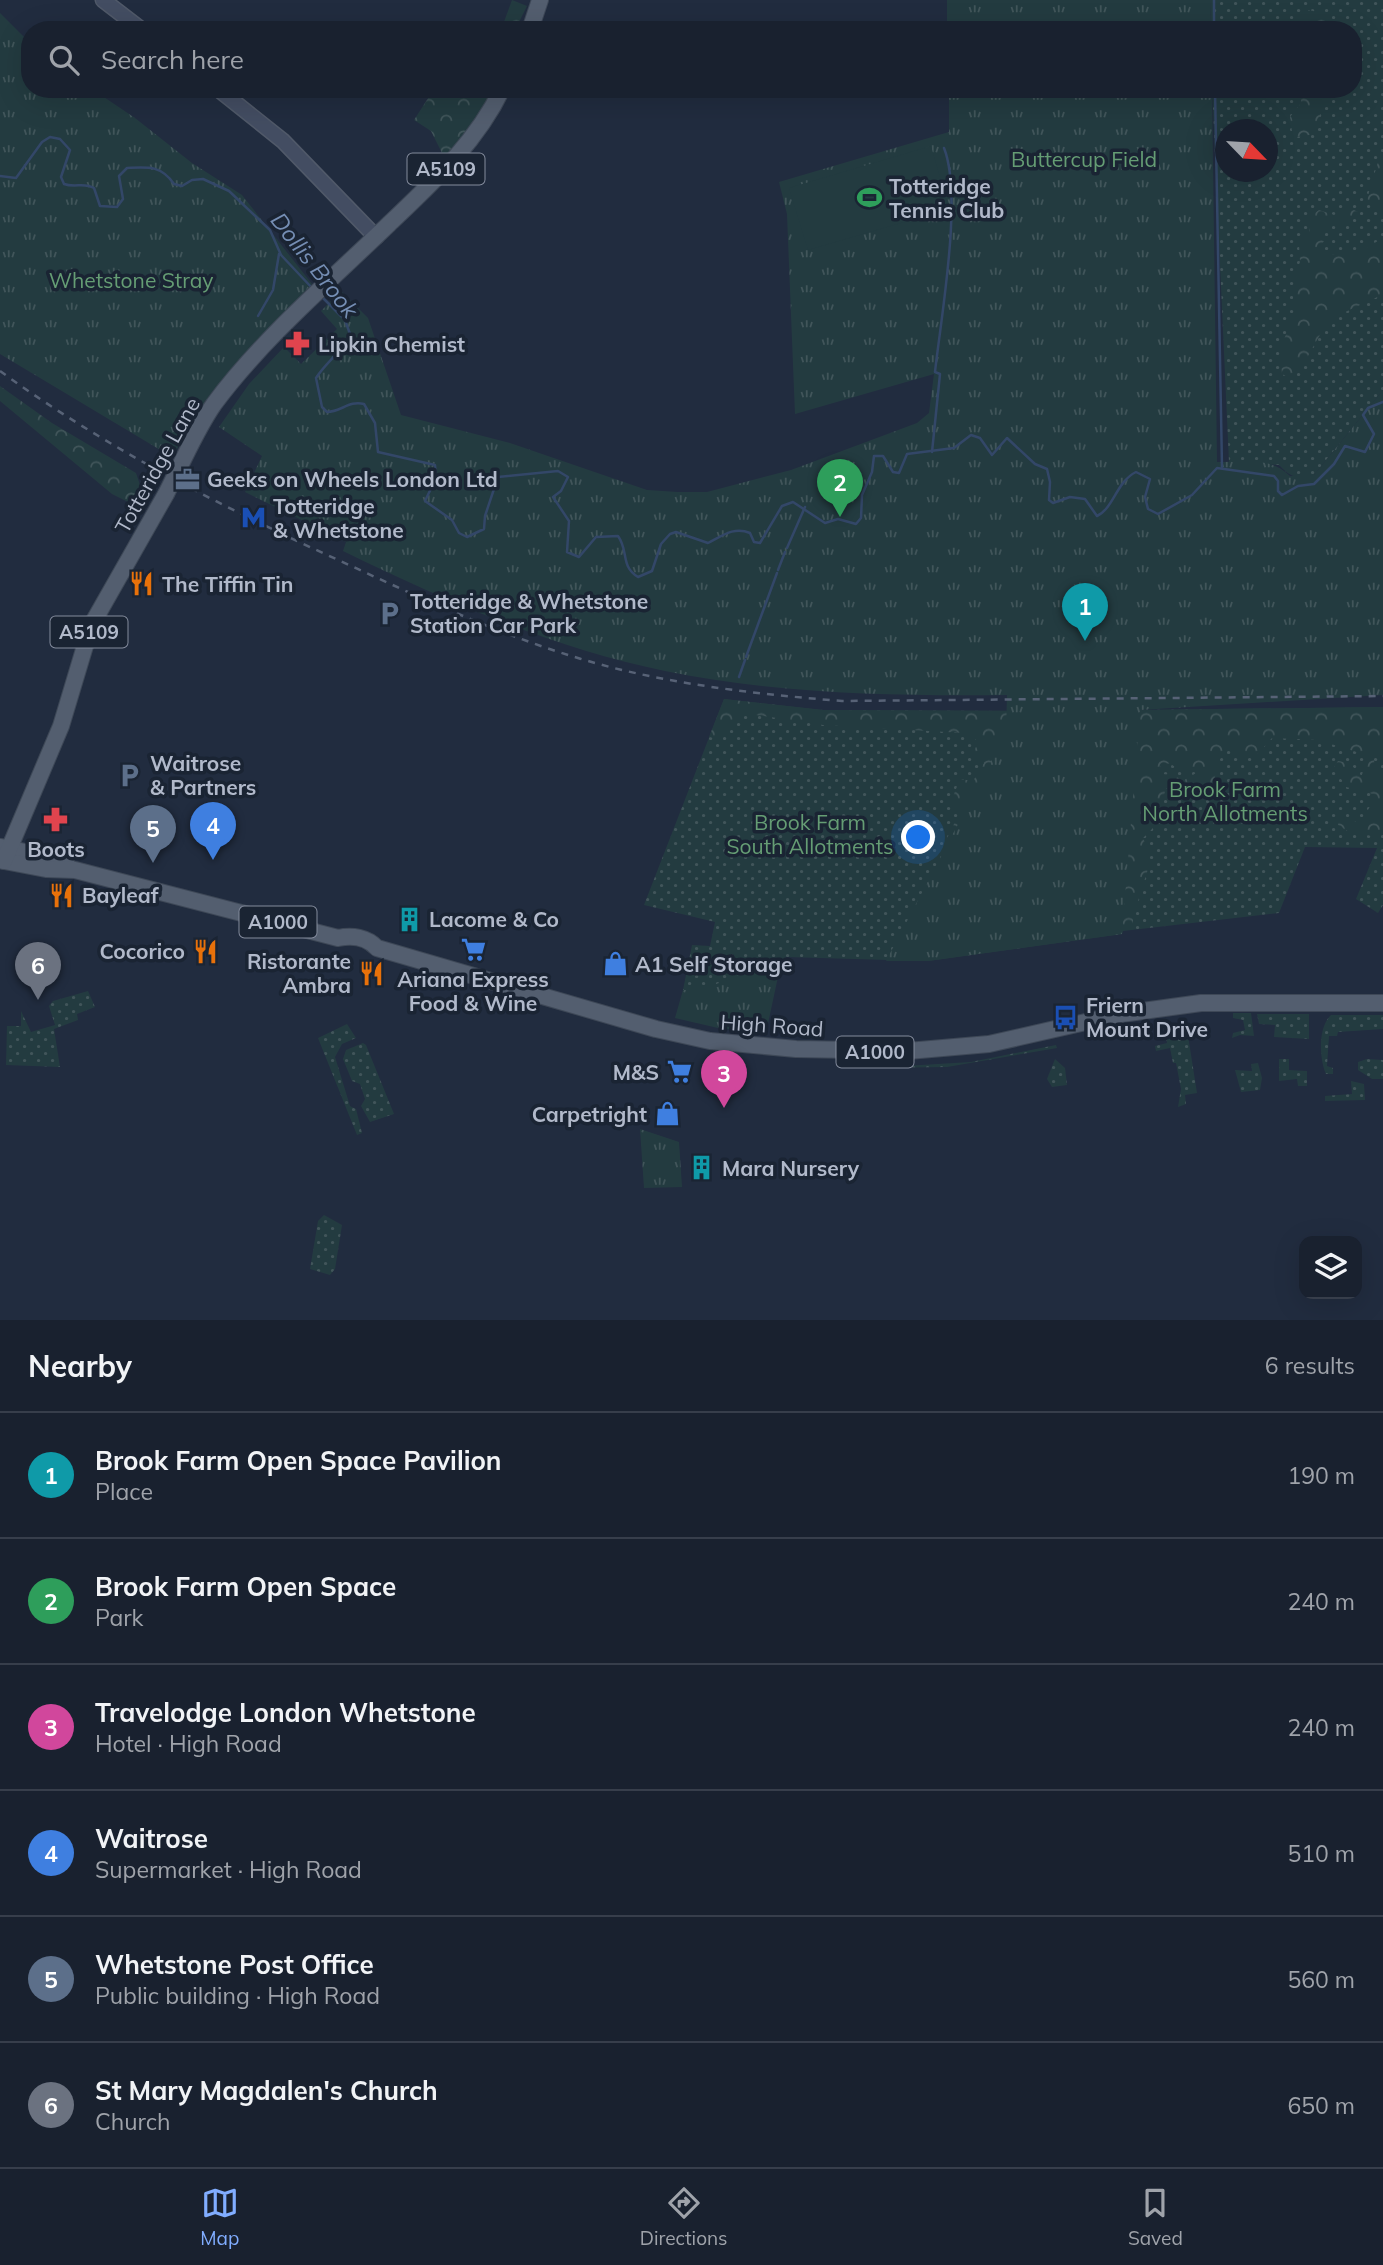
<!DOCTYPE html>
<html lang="en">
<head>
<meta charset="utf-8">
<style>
	body { margin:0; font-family:Mulish,sans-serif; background:#262e3b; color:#f1f3f6 }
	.controls { position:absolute; right:21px; bottom:21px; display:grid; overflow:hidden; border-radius:14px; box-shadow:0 7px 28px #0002 }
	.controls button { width:63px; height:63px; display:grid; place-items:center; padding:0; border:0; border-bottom:2px solid #373e4b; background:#19212f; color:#f1f3f6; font:35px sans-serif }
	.compass { position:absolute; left:1215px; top:119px; width:63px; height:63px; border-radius:50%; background:#19212f; box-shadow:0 7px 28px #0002; rotate:115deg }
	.you { position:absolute; left:919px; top:838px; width:24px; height:24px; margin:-18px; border:5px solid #fff; border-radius:50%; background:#1a73e8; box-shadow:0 0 0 10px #1a73e833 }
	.badge { display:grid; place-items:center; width:46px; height:46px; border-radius:50%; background:#81adff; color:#fff; font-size:23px; font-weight:700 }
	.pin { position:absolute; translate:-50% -58px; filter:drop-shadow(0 2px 4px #0008) }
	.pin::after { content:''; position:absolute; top:37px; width:24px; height:21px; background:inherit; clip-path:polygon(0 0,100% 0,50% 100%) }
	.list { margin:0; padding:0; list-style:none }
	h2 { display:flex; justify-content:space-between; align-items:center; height:91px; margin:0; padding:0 28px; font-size:30px }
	h2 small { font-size:23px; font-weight:400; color:#9fa3aa }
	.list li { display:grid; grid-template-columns:46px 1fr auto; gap:21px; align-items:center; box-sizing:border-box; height:126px; padding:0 28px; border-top:2px solid #373e4b }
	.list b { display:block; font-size:26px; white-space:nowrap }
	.list p { margin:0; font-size:23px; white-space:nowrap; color:#9fa3aa }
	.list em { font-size:23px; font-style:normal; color:#9fa3aa }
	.icon { flex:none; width:38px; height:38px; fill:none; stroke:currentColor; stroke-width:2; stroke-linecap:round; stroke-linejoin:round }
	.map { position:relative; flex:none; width:1383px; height:1320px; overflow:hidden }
	.search { position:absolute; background:#19212f; box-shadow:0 7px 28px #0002; left:21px; right:21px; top:21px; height:77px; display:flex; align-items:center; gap:18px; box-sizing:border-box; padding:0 24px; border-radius:28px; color:#9fa3aa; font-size:26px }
	.sheet { height:847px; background:#19212f }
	nav { display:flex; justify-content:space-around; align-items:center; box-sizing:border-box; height:98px; border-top:2px solid #373e4b; background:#19212f; font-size:19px; color:#9fa3aa }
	nav a { display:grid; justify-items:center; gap:4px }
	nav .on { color:#81adff }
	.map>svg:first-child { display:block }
	.grass { fill:url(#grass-dots); fill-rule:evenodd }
	.forest { fill:url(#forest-crowns) }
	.park { fill:url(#park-tufts) }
	.pitch { fill:#233b40 }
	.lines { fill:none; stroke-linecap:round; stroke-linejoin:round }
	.stream { stroke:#334768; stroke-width:2.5 }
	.secondary-casing { stroke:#505969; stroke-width:17 }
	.primary-casing { stroke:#3e4857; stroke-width:18 }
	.secondary { stroke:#434d62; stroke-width:14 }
	.primary { stroke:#535e6f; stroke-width:16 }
	.rail { stroke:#576276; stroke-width:2.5; stroke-dasharray:7 7; stroke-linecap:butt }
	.primary-bridge-casing { stroke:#3e4857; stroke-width:18; stroke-linecap:butt }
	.primary-bridge { stroke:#535e6f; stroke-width:16 }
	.labels { text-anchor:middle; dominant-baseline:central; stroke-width:7; stroke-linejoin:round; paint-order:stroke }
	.shield { fill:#1a2433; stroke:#848c9d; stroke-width:2 }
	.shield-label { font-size:19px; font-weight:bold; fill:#b1b9ca }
	.park-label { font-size:21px; fill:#659d74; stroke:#1a2433 }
	.poi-label { font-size:21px; font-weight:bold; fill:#b1b9ca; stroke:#1a2433; text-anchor:start }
	.street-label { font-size:21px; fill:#b1b9ca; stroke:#1a2433 }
	.water-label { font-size:23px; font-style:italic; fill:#758eb4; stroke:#1a2433 }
</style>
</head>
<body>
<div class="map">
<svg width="1383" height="1320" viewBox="0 0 1383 1320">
	<defs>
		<pattern id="grass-dots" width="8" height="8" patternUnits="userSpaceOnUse" patternTransform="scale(1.75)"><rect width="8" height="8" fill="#233b40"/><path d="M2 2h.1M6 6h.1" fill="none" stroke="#41555a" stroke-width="1.8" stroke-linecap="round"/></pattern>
		<pattern id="forest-crowns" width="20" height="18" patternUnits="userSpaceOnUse" patternTransform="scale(1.75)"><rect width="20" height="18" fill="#233b40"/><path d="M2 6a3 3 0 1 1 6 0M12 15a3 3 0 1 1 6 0" fill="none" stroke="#41555a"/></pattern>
		<pattern id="park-tufts" width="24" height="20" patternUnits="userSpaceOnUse" patternTransform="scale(1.75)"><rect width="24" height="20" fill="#233b40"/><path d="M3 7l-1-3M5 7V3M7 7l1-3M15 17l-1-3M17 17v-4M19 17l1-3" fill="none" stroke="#41555a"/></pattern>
	</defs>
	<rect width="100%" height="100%" fill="#212c3f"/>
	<g class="grass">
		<path d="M1210 0H1383V390L1314 475C1297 479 1291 478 1279 465L1229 462 1212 89H1353V30H1211ZM1226 130H1268V172H1226Z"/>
		<path d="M724 699 823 710 1006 711 923 961 786 957 704 990H683L692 945 710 946 715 922 644 905Z"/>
		<path d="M1383 707V905L1378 913 1356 899 1377 848 1305 847 1279 913 1123 931 1122 934 928 961 922 932 1140 710Z"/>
		<path d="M88 991 95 1007 77 1014 78 1020 54 1029 60 1067 6 1065 7 1026H21V1011L31 1032 55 1025 49 1006 53 1001Z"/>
		<path d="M1233 1013H1251L1254 1036 1240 1035 1232 1038 1233 1033 1245 1030 1243 1020 1233 1018Z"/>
		<path d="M1257 1014H1309V1039L1274 1037 1275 1025 1259 1024Z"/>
		<path d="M1331 1015H1383V1029L1338 1032 1337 1036H1329L1327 1066 1333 1068V1074H1326C1319 1058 1318 1027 1331 1015Z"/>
		<path d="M1186 1023 1197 1093 1185 1095 1186 1104 1178 1107 1181 1089 1176 1063H1173L1170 1048 1156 1051 1155 1046 1167 1043 1164 1024Z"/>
		<path d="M347 1024 356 1038 342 1044 335 1057 350 1106 356 1109 362 1133 357 1135 318 1038Z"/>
		<path d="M363 1043 366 1045 394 1114 370 1122 361 1106 365 1099 360 1084 352 1081 343 1059 346 1050Z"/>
		<path d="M1056 1045 1057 1048 947 1067 872 1068 971 1062Z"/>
		<path d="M1055 1059 1065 1068 1067 1085 1052 1087 1047 1079Z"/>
		<path d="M1279 1059H1289V1070L1307 1071V1086H1298L1297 1079 1279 1081Z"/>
		<path d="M1367 1059 1383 1060V1079H1372L1358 1070V1062Z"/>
		<path d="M1258 1063 1262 1078 1260 1090 1241 1092 1235 1070 1252 1071 1251 1064Z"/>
		<path d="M1351 1081 1364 1084 1365 1100 1325 1101V1096L1352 1094Z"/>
		<path d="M324 1215 342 1225 335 1269 330 1275 310 1269 318 1221Z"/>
	</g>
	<g class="forest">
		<path d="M512 0 527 6 515 30H501Z"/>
		<path d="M1309 10 1317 12 1345 30H1294L1299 15Z"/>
		<path d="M434 89H495L484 110 445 159 431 131 414 120Z"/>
		<path d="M1302 89H1328L1314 134 1293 138 1290 117 1301 103Z"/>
		<path d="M1383 157V212L1367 199 1378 162Z"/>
		<path d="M1319 210 1334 215 1354 210 1358 212 1357 216 1322 230 1324 241 1318 249 1323 255 1359 252 1383 238V294C1367 303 1347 309 1333 320 1314 335 1309 366 1289 378L1282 374 1280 350 1294 313 1293 292 1300 261 1299 244 1309 235 1311 216Z"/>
		<path d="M0 386 52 423 136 473 145 500 138 507 112 494 0 401Z"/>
		<path d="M724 699 823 710 1057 711 947 852H940L959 814 950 804 960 779 973 781 984 763 973 755 978 741 964 733 823 725 743 713 716 738 709 737Z"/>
		<path d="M1383 707V760L1318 740 1272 738 1254 758 1227 750 1222 753 1211 790 1207 793 1180 783 1196 773V770L1182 771C1173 768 1172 759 1160 766L1161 774 1176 775 1179 779 1166 789 1152 829 1143 838 1149 852 1148 869 1133 917V928L1116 931 1140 710Z"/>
		<path d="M1369 757 1374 760 1375 769 1383 770V830L1373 836 1349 832 1338 825 1340 816 1360 823 1377 795 1346 787 1334 767 1338 761 1350 763 1361 777Z"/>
	</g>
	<g class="park">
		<path d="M947 0H1210L1211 30H947Z"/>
		<path d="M0 13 30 43V89H92L135 118 192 163 242 195 312 284 231 369 206 400 172 457 0 354Z"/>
		<path d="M949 89H1212L1217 462C1244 463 1270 456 1290 476L1314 475 1383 390V695L1140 710 1122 934 928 961H886L1006 733 1007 695C892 696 778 694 665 671 552 648 446 601 343 551L346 542 245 492 262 456 219 427 249 384 284 347 301 364 337 329 321 311 341 291 368 318 401 415 510 443 647 490 678 492H707L791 470 917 423 929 413 934 374 795 414 787 214 779 182 949 132Z"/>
		<path d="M786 957 779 972 766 1033 718 1028 675 1018 683 990C721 990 750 965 786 957Z"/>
		<path d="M640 1129 679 1142 682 1187 644 1188Z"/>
	</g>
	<path class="pitch" d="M931 146 949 209 808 250 789 188Z"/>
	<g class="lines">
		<g class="stream">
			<path d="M1214 0V30"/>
			<path d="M1215 89 1222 467"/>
			<path d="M0 176 16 178 42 142 50 137 60 139 70 150 61 177 64 184C75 188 84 182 94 188L100 206 117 207 123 199 119 176 127 168C148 167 161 165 174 184L182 186 192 180 203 179 229 191 270 230 281 255 313 289"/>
			<path d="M321 296 345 320 350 334C343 351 326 362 316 378L322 407 327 412C341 412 349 400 364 404L375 423 378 452 435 465 436 478 425 501 452 520 459 533 467 537 484 529 485 516 498 477 558 471 568 477 561 491 553 497 569 521 567 552 579 557 596 537 618 536C629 551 620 566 638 577L652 571 661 544 670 534 676 532 708 543C722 536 734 526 750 533L754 542 760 543 782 506 793 502 825 523 838 519 856 524 861 518 862 495 872 472 874 456H883L893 472 899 473 907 454 954 448 971 435 980 438 992 455 1007 438 1035 464 1047 469 1050 482 1049 500 1053 503 1070 497 1085 499 1097 516C1114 508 1116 482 1136 472L1150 479 1145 497 1148 509 1158 514 1192 495 1217 468 1274 476 1278 481V491L1282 495 1298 486 1314 484 1334 464 1345 446 1365 452 1374 434 1363 415 1368 408 1383 402"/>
			<path d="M258 316 273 290 279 254"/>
			<path d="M932 452 940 374 935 372C941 317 963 196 944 148"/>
			<path d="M787 548 805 507"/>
			<path d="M778 570 785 552"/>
			<path d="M746 657 777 573"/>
			<path d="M739 677 745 660"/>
		</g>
		<defs>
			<g id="secondary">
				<path d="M103 0 142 30"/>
				<path d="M218 89 283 141 376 237"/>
			</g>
			<g id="primary">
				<path d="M530 30 540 0"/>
				<path d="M178 470C189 448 200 424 214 404 261 340 332 279 389 224 432 183 476 143 502 89"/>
				<path d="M1 847 49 857 70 868"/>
				<path d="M0 860 46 869 75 870 338 938C352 935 367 937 377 948L656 1029 710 1041 796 1049 908 1051 989 1044 1121 1014 1201 1003H1383"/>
				<path d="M4 861 61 726 91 626 166 494"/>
			</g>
		</defs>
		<use href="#secondary" class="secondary-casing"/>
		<use href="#primary" class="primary-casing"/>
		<use href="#secondary" class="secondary"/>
		<use href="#primary" class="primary"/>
		<path class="rail" d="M0 371C98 442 203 497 312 548 413 594 514 644 622 670 694 687 767 695 842 701L1383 696"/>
		<defs>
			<path id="primary-bridge" d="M166 494 178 470"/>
		</defs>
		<use href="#primary-bridge" class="primary-bridge-casing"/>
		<use href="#primary-bridge" class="primary-bridge"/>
	</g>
	<defs>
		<symbol id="stadium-bare" viewBox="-9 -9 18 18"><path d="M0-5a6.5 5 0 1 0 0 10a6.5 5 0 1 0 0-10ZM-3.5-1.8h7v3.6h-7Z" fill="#2e9e5b" stroke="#1a2433" stroke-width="2.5" paint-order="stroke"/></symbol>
		<symbol id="pharmacy-bare" viewBox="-9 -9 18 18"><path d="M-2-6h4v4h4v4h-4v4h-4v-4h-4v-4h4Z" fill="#e0444e" stroke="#1a2433" stroke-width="2.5" paint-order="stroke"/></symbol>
		<symbol id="office-bare" viewBox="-9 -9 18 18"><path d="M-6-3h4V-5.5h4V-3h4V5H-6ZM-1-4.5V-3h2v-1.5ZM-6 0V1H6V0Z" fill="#5c6f8a" stroke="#1a2433" stroke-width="2.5" paint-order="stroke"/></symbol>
		<symbol id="metro-bare" viewBox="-9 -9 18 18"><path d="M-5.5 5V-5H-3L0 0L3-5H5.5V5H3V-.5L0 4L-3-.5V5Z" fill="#1a4fb4" stroke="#1a2433" stroke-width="2.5" paint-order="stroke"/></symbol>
		<symbol id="restaurant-bare" viewBox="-9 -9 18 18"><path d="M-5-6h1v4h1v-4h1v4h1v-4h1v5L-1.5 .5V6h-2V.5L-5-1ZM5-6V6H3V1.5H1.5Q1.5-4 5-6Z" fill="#e8710a" stroke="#1a2433" stroke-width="2.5" paint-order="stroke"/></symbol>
		<symbol id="parking-bare" viewBox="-9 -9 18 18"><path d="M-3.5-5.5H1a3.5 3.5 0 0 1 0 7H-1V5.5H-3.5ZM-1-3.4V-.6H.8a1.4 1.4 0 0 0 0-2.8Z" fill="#5c6f8a" stroke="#1a2433" stroke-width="2.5" paint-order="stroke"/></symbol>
		<symbol id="building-bare" viewBox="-9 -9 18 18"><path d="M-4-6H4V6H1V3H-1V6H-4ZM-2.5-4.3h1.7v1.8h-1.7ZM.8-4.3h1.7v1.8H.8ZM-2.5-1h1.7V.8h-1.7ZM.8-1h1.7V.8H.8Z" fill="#0f9aa8" stroke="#1a2433" stroke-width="2.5" paint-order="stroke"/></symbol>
		<symbol id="supermarket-bare" viewBox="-9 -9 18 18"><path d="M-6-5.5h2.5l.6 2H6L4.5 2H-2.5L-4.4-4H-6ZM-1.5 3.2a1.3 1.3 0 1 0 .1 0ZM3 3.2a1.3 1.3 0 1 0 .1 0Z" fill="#3f7fe0" stroke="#1a2433" stroke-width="2.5" paint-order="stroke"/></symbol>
		<symbol id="shop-bare" viewBox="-9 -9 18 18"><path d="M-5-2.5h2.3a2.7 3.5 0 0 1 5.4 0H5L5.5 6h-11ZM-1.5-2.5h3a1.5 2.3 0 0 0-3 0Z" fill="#3f7fe0" stroke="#1a2433" stroke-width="2.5" paint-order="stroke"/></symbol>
		<symbol id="bus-bare" viewBox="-9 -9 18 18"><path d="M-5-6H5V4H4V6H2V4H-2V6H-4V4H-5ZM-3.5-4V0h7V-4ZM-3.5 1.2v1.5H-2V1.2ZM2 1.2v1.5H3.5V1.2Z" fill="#1a4fb4" stroke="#1a2433" stroke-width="2.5" paint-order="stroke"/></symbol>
	</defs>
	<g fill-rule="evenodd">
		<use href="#stadium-bare" x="852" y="180" width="35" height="35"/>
		<use href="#pharmacy-bare" x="280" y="326" width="35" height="35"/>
		<use href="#office-bare" x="170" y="462" width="35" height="35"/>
		<use href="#metro-bare" x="236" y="500" width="35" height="35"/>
		<use href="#restaurant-bare" x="124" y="566" width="35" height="35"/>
		<use href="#parking-bare" x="372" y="596" width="35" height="35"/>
		<use href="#parking-bare" x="112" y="758" width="35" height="35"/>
		<use href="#pharmacy-bare" x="38" y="802" width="35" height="35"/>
		<use href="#restaurant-bare" x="44" y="878" width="35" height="35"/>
		<use href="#building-bare" x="392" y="902" width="35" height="35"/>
		<use href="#supermarket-bare" x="456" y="932" width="35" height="35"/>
		<use href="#restaurant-bare" x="188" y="934" width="35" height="35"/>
		<use href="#shop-bare" x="598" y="946" width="35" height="35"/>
		<use href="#restaurant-bare" x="354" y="956" width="35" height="35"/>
		<use href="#bus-bare" x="1048" y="1000" width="35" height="35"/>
		<use href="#supermarket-bare" x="662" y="1054" width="35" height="35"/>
		<use href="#shop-bare" x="650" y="1096" width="35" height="35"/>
		<use href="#building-bare" x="684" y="1150" width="35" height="35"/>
	</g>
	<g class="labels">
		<g class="shield">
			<rect x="407.5" y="153.5" width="77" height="31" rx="5"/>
			<rect x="50.5" y="616.5" width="77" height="31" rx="5"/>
			<rect x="239.5" y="906.5" width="77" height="31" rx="5"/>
			<rect x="836.5" y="1036.5" width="77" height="31" rx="5"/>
		</g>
		<g class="shield-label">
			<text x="446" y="169">A5109</text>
			<text x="89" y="632">A5109</text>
			<text x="278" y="922">A1000</text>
			<text x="875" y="1052">A1000</text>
		</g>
		<g class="park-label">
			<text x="1084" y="159">Buttercup Field</text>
			<text x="131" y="280">Whetstone Stray</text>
			<text x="1225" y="789">Brook Farm<tspan x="1225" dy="24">North Allotments</tspan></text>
			<text x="810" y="822">Brook Farm<tspan x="810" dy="24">South Allotments</tspan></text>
		</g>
		<g class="poi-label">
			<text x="889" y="186">Totteridge<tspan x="889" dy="24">Tennis Club</tspan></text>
			<text x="318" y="344">Lipkin Chemist</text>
			<text x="207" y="479">Geeks on Wheels London Ltd</text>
			<text x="273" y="506">Totteridge<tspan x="273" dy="24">&amp; Whetstone</tspan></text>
			<text x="162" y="584">The Tiffin Tin</text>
			<text x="410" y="601">Totteridge &amp; Whetstone<tspan x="410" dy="24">Station Car Park</tspan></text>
			<text x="150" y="763">Waitrose<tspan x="150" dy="24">&amp; Partners</tspan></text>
			<text x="56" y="849" text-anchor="middle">Boots</text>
			<text x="82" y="895">Bayleaf</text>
			<text x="429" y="919">Lacome &amp; Co</text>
			<text x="185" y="951" text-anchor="end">Cocorico</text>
			<text x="351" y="961" text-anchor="end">Ristorante<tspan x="351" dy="24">Ambra</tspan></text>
			<text x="635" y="964">A1 Self Storage</text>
			<text x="473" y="979" text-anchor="middle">Ariana Express<tspan x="473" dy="24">Food &amp; Wine</tspan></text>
			<text x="1086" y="1005">Friern<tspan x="1086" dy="24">Mount Drive</tspan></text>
			<text x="659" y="1072" text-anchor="end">M&amp;S</text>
			<text x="647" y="1114" text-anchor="end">Carpetright</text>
			<text x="722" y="1168">Mara Nursery</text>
		</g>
		<g class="street-label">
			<text transform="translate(157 465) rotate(-61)">Totteridge Lane</text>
			<text transform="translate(772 1025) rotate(4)">High Road</text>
		</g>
		<g class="water-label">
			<text transform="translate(315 265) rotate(52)">Dollis Brook</text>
		</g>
	</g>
</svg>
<div class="controls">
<button><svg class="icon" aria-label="layers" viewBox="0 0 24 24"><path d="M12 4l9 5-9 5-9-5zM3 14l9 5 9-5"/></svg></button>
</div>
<svg class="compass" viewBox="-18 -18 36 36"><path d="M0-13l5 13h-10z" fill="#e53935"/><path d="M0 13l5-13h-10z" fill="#9fa3aa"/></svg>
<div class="you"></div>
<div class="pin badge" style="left:1085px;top:641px;background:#0f9aa8">1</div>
<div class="pin badge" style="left:840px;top:517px;background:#2e9e5b">2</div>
<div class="pin badge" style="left:724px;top:1108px;background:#d1479c">3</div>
<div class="pin badge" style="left:213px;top:860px;background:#3f7fe0">4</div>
<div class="pin badge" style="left:153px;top:863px;background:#5c6f8a">5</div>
<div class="pin badge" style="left:38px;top:1000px;background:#6b7280">6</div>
<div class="search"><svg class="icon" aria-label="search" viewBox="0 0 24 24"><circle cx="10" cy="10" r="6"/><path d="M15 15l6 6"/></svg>Search here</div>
</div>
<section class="sheet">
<h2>Nearby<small>6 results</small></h2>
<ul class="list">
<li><span class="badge" style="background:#0f9aa8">1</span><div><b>Brook Farm Open Space Pavilion</b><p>Place</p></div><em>190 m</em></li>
<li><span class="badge" style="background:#2e9e5b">2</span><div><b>Brook Farm Open Space</b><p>Park</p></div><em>240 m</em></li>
<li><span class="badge" style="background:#d1479c">3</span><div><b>Travelodge London Whetstone</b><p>Hotel · High Road</p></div><em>240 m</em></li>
<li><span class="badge" style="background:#3f7fe0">4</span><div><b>Waitrose</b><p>Supermarket · High Road</p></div><em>510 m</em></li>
<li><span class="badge" style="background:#5c6f8a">5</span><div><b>Whetstone Post Office</b><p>Public building · High Road</p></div><em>560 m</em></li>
<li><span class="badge" style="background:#6b7280">6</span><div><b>St Mary Magdalen's Church</b><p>Church</p></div><em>650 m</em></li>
</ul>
</section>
<nav>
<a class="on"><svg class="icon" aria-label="map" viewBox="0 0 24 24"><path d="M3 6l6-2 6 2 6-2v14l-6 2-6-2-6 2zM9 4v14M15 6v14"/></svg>Map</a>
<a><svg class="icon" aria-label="directions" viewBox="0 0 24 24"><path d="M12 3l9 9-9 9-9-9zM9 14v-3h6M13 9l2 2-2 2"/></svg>Directions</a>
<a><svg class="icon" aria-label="saved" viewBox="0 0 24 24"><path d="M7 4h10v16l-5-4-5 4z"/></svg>Saved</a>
</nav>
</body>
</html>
